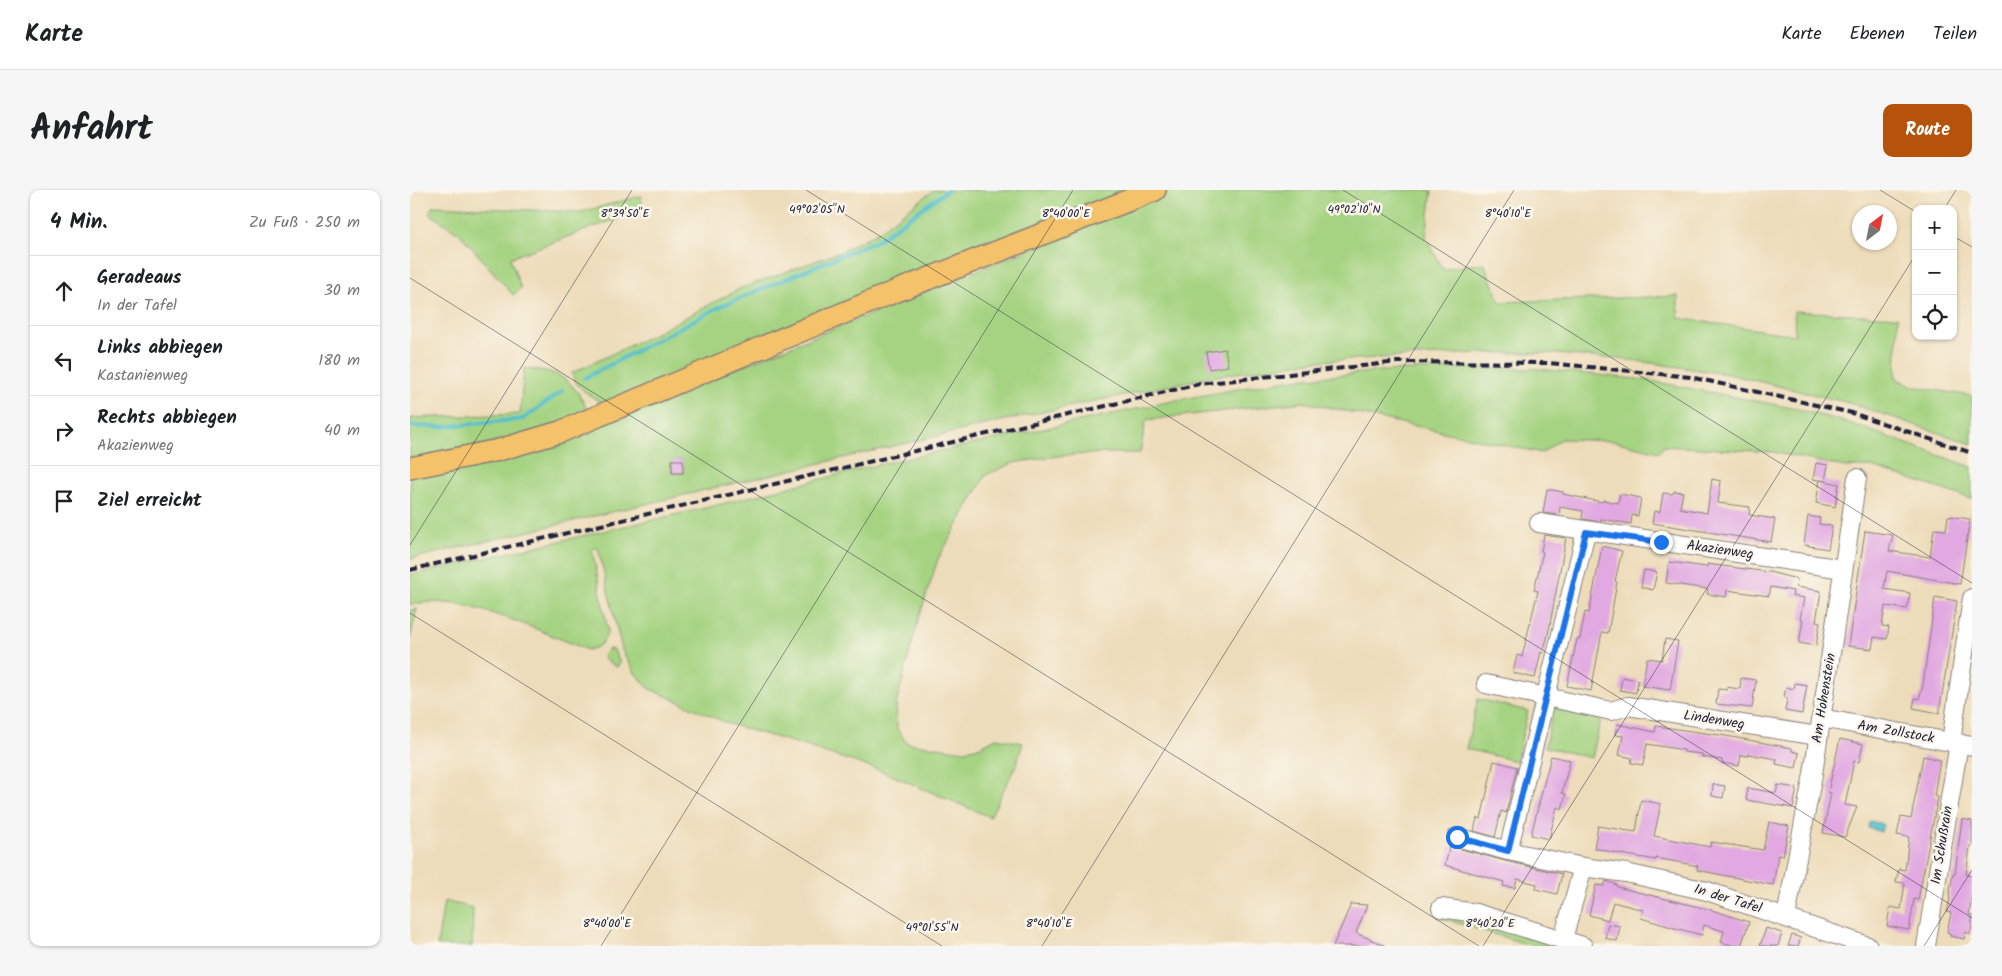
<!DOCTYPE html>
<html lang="de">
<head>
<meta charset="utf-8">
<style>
	body { margin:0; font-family:Kalam,sans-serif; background:#f6f6f6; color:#202124 }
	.controls { position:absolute; right:15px; top:15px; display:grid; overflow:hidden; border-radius:10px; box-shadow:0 1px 4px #0004 }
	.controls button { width:45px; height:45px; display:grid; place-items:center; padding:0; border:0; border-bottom:1px solid #e0e0e0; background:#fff; color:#202124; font:25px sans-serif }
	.compass { position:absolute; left:1442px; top:15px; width:45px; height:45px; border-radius:50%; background:#fff; box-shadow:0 1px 4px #0004; rotate:32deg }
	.stop { position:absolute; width:15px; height:15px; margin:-11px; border:4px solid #1a73e8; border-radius:50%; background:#fff }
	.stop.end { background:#1a73e8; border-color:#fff; box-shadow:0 1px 5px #0008 }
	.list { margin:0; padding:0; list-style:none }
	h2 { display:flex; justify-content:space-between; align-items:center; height:65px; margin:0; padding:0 20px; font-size:21px }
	h2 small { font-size:16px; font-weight:400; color:#757577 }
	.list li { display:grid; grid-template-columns:32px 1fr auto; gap:15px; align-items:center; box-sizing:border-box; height:70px; padding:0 20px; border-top:1px solid #e0e0e0 }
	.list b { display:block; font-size:19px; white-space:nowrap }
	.list p { margin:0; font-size:16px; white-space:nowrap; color:#757577 }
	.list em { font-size:16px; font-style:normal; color:#757577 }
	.icon { flex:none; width:28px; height:28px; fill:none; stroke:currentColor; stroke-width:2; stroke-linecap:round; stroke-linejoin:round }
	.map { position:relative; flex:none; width:1562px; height:756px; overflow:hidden; border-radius:10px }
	header { display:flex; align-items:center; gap:30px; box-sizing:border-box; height:70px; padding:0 25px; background:#fff; border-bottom:1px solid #e0e0e0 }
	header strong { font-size:24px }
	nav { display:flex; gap:28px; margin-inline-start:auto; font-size:18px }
	.intro { display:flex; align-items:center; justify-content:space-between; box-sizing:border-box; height:120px; padding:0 30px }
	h1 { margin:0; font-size:35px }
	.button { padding:12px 22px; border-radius:10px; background:#b45309; color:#fff; font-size:18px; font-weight:700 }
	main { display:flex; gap:30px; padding:0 30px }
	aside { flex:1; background:#fff; border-radius:10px; box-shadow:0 1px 4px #0004 }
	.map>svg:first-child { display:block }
	.green { fill:#a5d381; stroke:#647a5e; fill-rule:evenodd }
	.water { fill:#52bfcb; stroke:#3a7083 }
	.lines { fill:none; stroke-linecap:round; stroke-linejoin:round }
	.stream { stroke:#52bfcb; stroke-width:4 }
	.building { fill:#e1a8e1 }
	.minor-casing { stroke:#887f7a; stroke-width:20 }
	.major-casing { stroke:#887f7a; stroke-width:24 }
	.minor { stroke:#fff; stroke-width:18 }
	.major { stroke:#f3c26a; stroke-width:21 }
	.rail { stroke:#22223b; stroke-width:4; stroke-dasharray:8 4; stroke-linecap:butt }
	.route { stroke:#1a73e8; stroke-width:6 }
	.ticks { fill:none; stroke:#22223b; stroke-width:1; stroke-opacity:0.45 }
	.labels { text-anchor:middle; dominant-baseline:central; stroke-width:5; stroke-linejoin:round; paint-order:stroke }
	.street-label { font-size:14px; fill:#22223b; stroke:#fbf7ec }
	.ticks-label { font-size:12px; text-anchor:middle; fill:#22223b; stroke:#fbf7ec; stroke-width:5; stroke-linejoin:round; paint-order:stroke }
</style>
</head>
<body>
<header>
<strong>Karte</strong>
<nav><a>Karte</a><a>Ebenen</a><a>Teilen</a></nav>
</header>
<div class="intro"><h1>Anfahrt</h1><a class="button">Route</a></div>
<main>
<aside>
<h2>4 Min.<small>Zu Fuß · 250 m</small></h2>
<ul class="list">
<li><svg class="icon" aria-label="ahead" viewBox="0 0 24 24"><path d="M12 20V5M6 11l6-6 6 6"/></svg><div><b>Geradeaus</b><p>In der Tafel</p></div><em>30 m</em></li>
<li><svg class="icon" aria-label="left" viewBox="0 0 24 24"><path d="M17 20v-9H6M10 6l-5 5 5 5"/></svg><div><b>Links abbiegen</b><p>Kastanienweg</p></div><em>180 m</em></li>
<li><svg class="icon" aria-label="right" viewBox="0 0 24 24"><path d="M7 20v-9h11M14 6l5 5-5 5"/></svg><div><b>Rechts abbiegen</b><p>Akazienweg</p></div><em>40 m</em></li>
<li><svg class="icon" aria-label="arrive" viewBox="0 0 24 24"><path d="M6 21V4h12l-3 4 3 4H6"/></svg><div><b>Ziel erreicht</b></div></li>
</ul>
</aside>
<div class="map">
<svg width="1562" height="756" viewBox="0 0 1562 756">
	<rect width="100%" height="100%" fill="#fbf7ec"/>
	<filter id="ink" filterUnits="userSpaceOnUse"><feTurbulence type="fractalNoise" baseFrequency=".02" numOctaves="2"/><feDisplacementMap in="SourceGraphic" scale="10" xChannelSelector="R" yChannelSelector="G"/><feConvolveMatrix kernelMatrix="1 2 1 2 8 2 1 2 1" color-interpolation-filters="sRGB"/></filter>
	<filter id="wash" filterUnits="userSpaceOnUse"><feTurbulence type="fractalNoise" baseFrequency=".0096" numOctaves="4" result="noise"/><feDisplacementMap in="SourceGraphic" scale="20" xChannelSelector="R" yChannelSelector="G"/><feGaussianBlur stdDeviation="1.12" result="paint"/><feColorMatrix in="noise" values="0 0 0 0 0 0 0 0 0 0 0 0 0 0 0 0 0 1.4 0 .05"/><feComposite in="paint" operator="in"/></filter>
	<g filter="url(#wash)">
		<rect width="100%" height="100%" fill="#eddcb9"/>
		<g class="green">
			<path d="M524 0H728L198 215C186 211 163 196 162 183L248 142 329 99 430 62 466 43Z"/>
			<path d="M765 0H1022L1016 48 1033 79 1074 73 1090 112 1268 106V128L1385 145 1384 121 1488 127 1486 188 1501 196 1562 206V254L1439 213 1318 184 1219 170 1136 163H1070L906 171 800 187 604 228 0 369V284L241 213ZM262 270H273V283H262Z"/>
			<path d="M231 6 233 19 100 68 111 98 103 105 50 44 19 23 23 16 171 22Z"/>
			<path d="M114 178C124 180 137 180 146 184 159 189 173 206 176 219L171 225 113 246 0 271V228L110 224Z"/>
			<path d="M1064 178 1131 179 1236 190 1383 218 1439 233 1562 277V309L1462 277H1435L1363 262 1253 256 1249 262 1203 251 1151 249 1132 263 893 212 736 230 730 263H693L647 266 603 273 576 285 528 369 508 431 486 514 487 539 497 553 555 561 571 556 586 548 613 553 607 573 580 627 469 580 392 555 319 534 240 499 225 483 212 460 188 358 182 359 198 441C194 453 189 458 178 460 131 442 48 401 0 415V385L295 318 475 273 767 210 877 190 971 181Z"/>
			<path d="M7 419 1 445 0 448V420Z"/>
			<path d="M199 459 204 460 210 473 207 477 195 470 193 465Z"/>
			<path d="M1068 509 1118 521 1106 571 1056 559Z"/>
			<path d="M1144 517 1191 528 1182 568 1135 557Z"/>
			<path d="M34 711 63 718 62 756H27Z"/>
			<path d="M1035 720 1165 756H1123L1031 728Z"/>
		</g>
		<path class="water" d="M1460 631 1473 634 1471 642 1458 638Z"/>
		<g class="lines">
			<g class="stream">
				<path d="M175 188 309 117 466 51 538 0"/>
				<path d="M0 236 31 237 113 229 152 201"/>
			</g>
		</g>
		<g id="blocks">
			<g class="building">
				<path d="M815 159 818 176 799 179 796 162Z"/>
				<rect x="262" y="270" width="11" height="13"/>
				<path d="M1406 273 1418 275 1415 291 1403 289Z"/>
				<path d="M1302 289 1311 291 1308 313 1340 317 1339 325 1365 329 1361 352 1242 333 1244 321 1250 322 1253 303 1263 304 1264 301 1273 302 1270 318 1297 323Z"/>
				<path d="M1410 290 1429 294 1425 317 1406 313Z"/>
				<path d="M1137 299 1153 302V304L1192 312 1193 310 1208 313 1210 304 1231 308 1228 326 1222 325 1221 334 1191 329 1190 332 1172 329 1173 321 1150 317 1149 325 1133 323Z"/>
				<path d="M1398 326 1410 328 1409 334 1422 336 1418 359 1394 355Z"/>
				<path d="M1538 326 1560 329 1550 394 1477 381 1474 399 1500 403 1497 419 1475 416 1472 436 1479 437 1477 449 1464 447 1462 459 1438 456 1455 341 1483 345 1479 361 1520 367 1524 339 1536 340Z"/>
				<path d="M1134 345 1156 348 1138 445 1133 463 1131 462 1125 488 1103 483 1107 465 1112 467 1128 401 1124 400 1133 362 1131 361Z"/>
				<path d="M1192 356 1212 361 1205 391 1207 392 1198 443 1192 442 1181 501 1157 496 1167 449H1170L1175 422 1179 423Z"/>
				<path d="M1259 372 1297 377V374L1359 382 1387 389 1386 397 1411 401 1406 431 1410 432 1406 456 1389 453 1393 430 1390 429 1394 408 1382 406 1383 401 1361 397 1359 406 1317 400 1316 407 1297 404 1298 399 1256 393Z"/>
				<path d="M1234 380 1247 382 1243 400 1231 397Z"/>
				<path d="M1525 407 1547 411 1529 523 1503 518 1505 508 1509 509 1513 495Z"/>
				<path d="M1255 449 1268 451 1260 500 1232 496 1237 468 1252 470Z"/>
				<path d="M1212 487 1228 490 1226 503 1210 500Z"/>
				<path d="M1331 488 1346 490 1342 518 1306 514 1308 499 1317 500V497L1330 499Z"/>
				<path d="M1385 493 1397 495 1392 524 1375 521 1377 508 1374 507 1376 497 1384 499Z"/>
				<path d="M1207 534 1245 542 1246 536 1316 546 1382 558V561L1389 563 1386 578 1366 574 1367 569 1338 564V566L1331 565 1329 576 1312 573V570L1292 567V564L1274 562V560L1237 554 1233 575 1221 573 1222 568 1209 565 1213 546 1205 545Z"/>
				<path d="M1430 549 1453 554 1449 572 1444 571 1435 615 1447 617 1435 647 1413 643 1421 603 1418 602Z"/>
				<path d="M1141 566 1160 570 1152 603 1156 604 1152 619 1147 617 1139 649 1121 645Z"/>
				<path d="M1513 566 1530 570 1524 606 1528 607 1508 710 1504 709 1499 740 1477 736 1480 717 1491 719 1495 693 1486 692 1489 679 1495 680 1499 647 1487 645 1491 627 1501 629Z"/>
				<path d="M1084 571 1107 577 1096 623 1091 621 1085 647 1064 641 1067 628 1071 629Z"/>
				<path d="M1303 594 1315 596 1313 608 1302 606Z"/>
				<path d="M1368 595 1387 598 1383 618 1336 610 1338 598 1366 603Z"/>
				<path d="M1231 610 1251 614 1244 646 1300 657 1301 652 1353 660 1359 632 1379 636 1373 666 1368 665 1363 695 1287 680 1288 676 1246 668V670L1211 664 1184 658 1188 636 1226 642Z"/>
				<path d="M1552 629 1562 631V656H1560L1556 685 1562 686V704L1559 725H1562V736L1560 744 1556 742 1554 749 1540 746V743L1537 742 1541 723 1537 722 1540 708 1539 707 1543 683 1545 684Z"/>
				<path d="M1040 656 1095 671 1152 684 1147 704 1126 699 1127 694 1107 689 1105 698 1093 696 1094 692 1035 675Z"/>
				<path d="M1196 691 1207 695V697L1305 721 1339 732 1331 756H1324L1311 752 1314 741 1294 735 1292 745 1261 737 1231 728 1233 720 1203 712 1198 730 1179 725 1186 695 1194 696Z"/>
				<path d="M941 714 957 715 946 743 976 756H923Z"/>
				<path d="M1198 734 1210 736 1207 751 1195 748Z"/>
				<path d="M1356 738 1372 743 1368 756H1350Z"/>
				<path d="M1382 745 1391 748 1388 756H1378Z"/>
			</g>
		</g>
	</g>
	<g filter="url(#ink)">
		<use href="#blocks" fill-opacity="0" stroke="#887f7a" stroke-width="1"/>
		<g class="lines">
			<defs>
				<g id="minor">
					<path d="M1129 333 1433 379"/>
					<path d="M1076 494 1201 521 1218 516 1408 546"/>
					<path d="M1411 528 1562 556"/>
					<path d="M1541 552 1562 408"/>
					<path d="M1047 647 1098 661 1173 677"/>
					<path d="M1098 661 1176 342"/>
					<path d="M1031 718 1066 723 1173 756"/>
					<path d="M1376 727 1403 584 1447 288"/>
					<path d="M1153 749 1173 677 1216 683 1297 701 1458 756"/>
					<path d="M1516 756 1549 553"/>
				</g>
				<path id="major" d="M0 278 89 260 150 242 479 104 745 0"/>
			</defs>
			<use href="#minor" class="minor-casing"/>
			<use href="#major" class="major-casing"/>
			<use href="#minor" class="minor"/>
			<use href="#major" class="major"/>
			<path class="rail" d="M0 380 789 194 988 172 1139 173 1280 187 1442 223 1562 263"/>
		</g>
	</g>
	<g class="lines" filter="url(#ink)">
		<path class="route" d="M1047 647 1098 661 1176 342 1251 352"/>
	</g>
	<path class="ticks" d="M396 0 1562 728M933 0 1562 393M1470 0 1506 22M1534 19 1546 0M1543 46 1562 57M0 88 1069 756M0 355 222 0M0 423 532 756M191 756 663 0M632 756 1104 0M1073 756 1506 64M1514 756 1562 680"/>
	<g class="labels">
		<g class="street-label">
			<text transform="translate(1310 360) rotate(8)">Akazienweg</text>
			<text transform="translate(1414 508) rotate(-81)">Am Hohenstein</text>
			<text transform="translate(1304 530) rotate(9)">Lindenweg</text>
			<text transform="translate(1486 542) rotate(10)">Am Zollstock</text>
			<text transform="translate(1532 655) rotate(-81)">Im Schußrain</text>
			<text transform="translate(1318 709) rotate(17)">In der Tafel</text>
		</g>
	</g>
	<g class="ticks-label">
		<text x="407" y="23">49°02'05"N</text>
		<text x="944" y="23">49°02'10"N</text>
		<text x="215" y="27">8°39'50"E</text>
		<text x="656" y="27">8°40'00"E</text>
		<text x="1098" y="27">8°40'10"E</text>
		<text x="197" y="737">8°40'00"E</text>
		<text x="639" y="737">8°40'10"E</text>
		<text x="1080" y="737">8°40'20"E</text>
		<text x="522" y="741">49°01'55"N</text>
	</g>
</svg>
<div class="controls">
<button>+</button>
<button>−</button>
<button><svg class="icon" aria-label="locate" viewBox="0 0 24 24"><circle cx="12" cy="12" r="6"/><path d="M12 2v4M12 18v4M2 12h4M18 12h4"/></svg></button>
</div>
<svg class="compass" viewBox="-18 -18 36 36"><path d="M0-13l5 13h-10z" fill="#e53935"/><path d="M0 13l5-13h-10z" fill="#757577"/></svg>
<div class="stop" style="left:1047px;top:647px"></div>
<div class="stop end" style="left:1251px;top:352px"></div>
</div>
</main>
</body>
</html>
